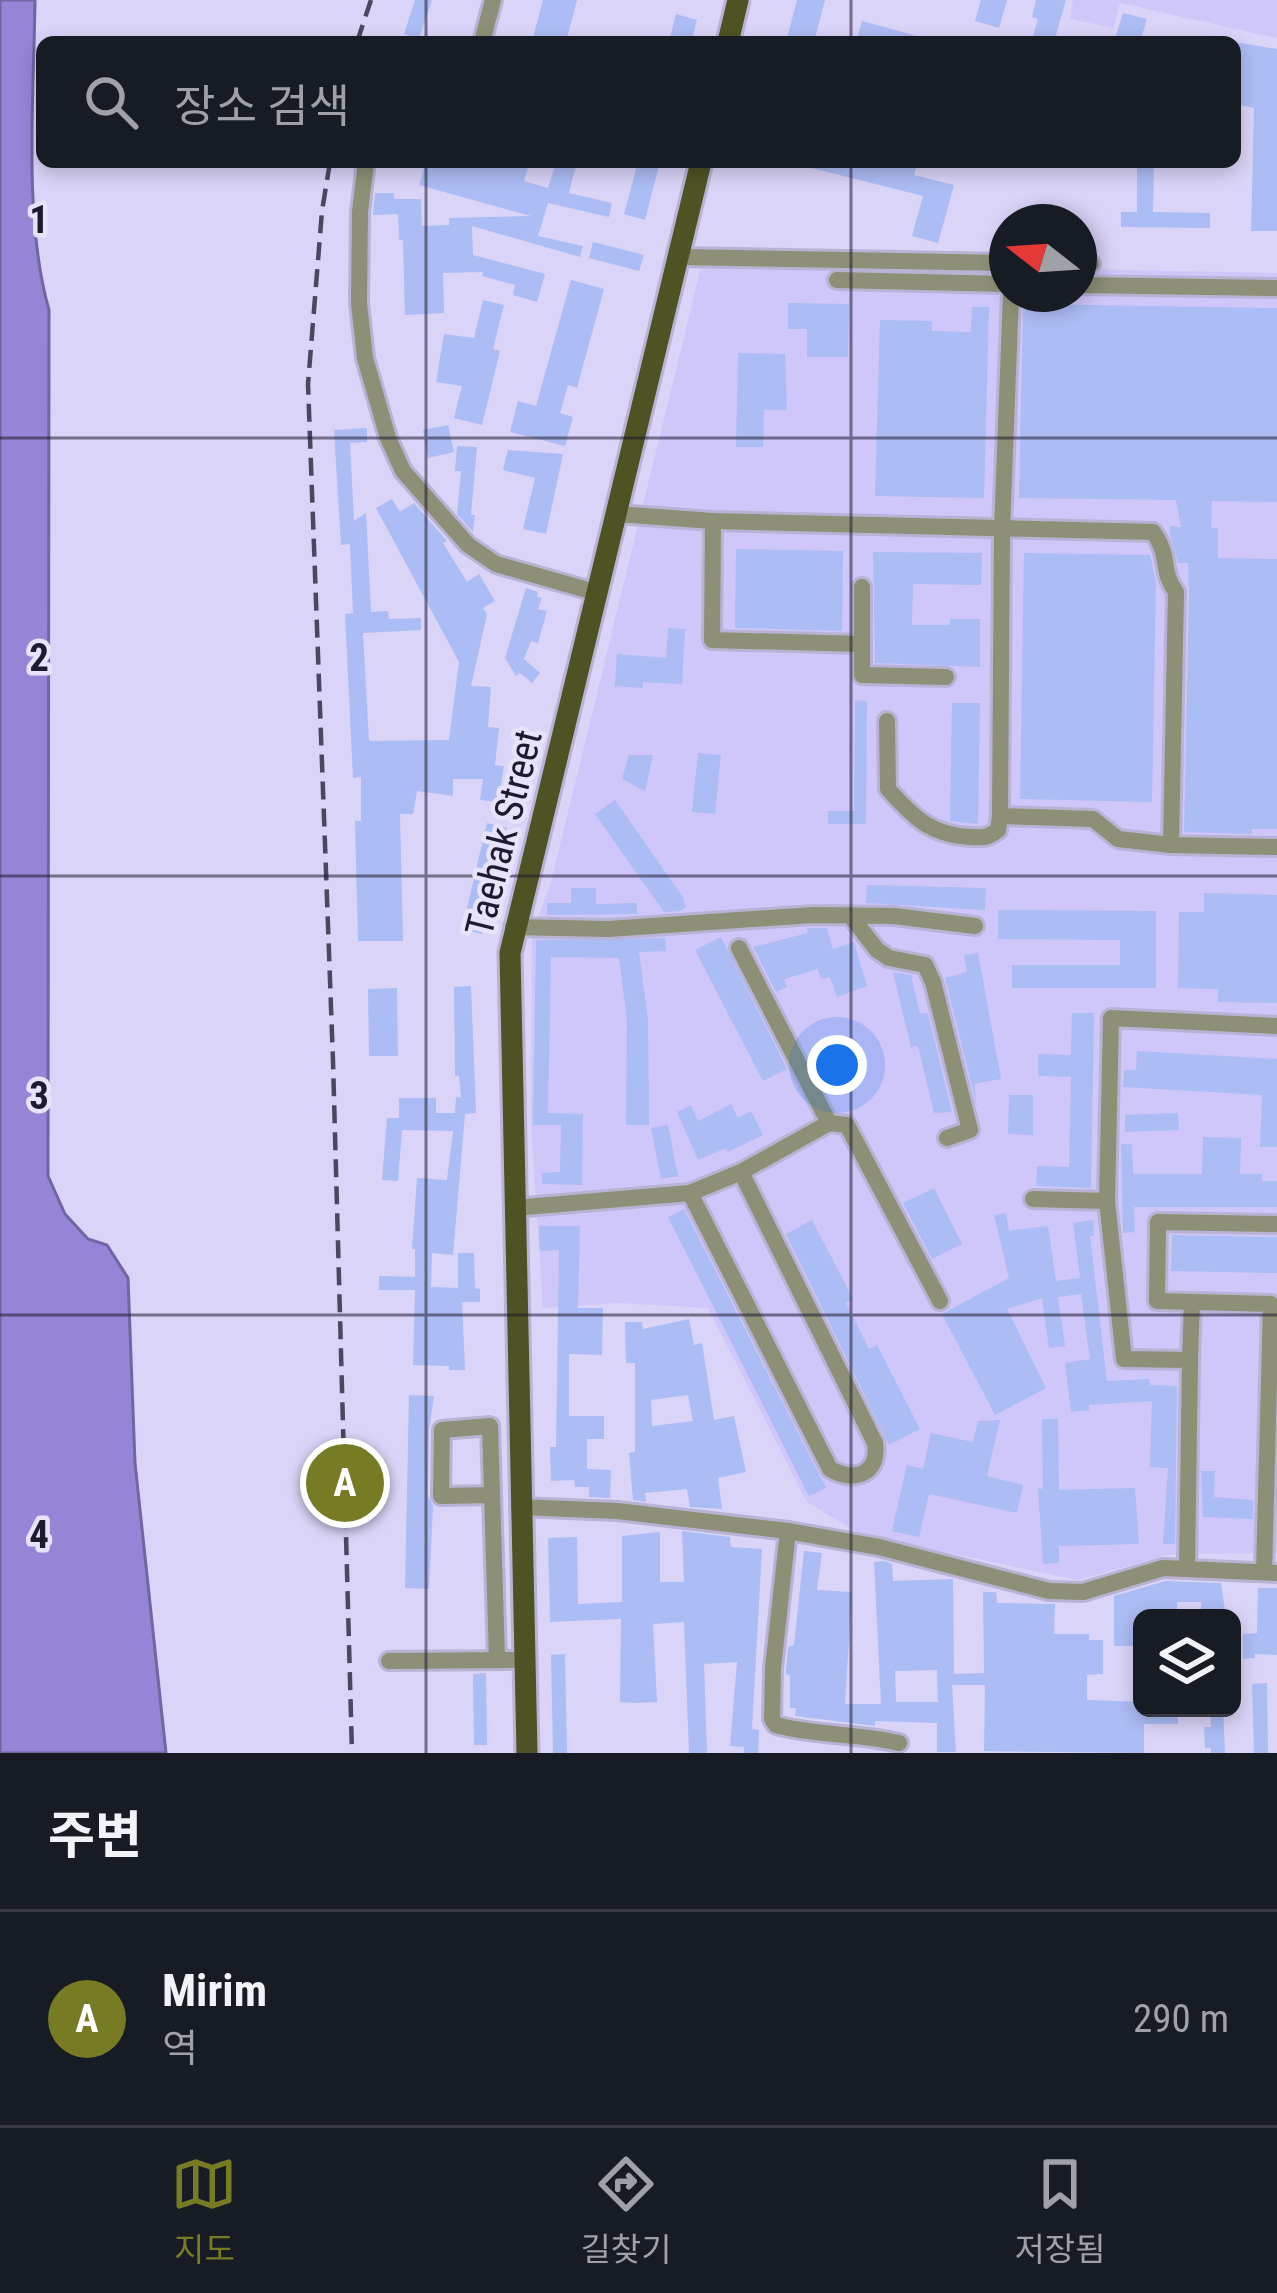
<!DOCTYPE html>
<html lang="ko">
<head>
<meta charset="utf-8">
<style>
	body { margin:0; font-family:"Roboto Condensed","Noto Sans KR",sans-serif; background:#242831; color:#f1f3f6 }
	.controls { position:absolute; right:36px; bottom:36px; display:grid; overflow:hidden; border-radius:18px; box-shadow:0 6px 18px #0003 }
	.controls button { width:108px; height:108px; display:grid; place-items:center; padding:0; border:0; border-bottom:3px solid #363941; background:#171b24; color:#f1f3f6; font:60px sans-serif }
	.compass { position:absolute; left:989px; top:204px; width:108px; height:108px; border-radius:50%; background:#171b24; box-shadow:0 6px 18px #0003; rotate:287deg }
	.you { position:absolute; left:837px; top:1065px; width:42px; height:42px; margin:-30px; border:9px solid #fff; border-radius:50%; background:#1a73e8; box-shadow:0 0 0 18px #1a73e833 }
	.badge { display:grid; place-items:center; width:78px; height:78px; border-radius:50%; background:#767b24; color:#fff; font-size:39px; font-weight:700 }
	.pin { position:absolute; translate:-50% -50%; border:6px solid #fff; box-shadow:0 3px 12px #0006 }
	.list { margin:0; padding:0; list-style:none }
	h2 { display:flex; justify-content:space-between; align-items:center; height:156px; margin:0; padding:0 48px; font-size:51px }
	h2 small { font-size:39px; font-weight:400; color:#9ea1a6 }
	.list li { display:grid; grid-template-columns:78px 1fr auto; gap:36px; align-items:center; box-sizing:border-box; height:216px; padding:0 48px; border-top:3px solid #363941 }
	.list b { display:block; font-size:45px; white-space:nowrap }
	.list p { margin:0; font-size:39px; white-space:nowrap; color:#9ea1a6 }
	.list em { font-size:39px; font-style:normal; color:#9ea1a6 }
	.icon { flex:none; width:66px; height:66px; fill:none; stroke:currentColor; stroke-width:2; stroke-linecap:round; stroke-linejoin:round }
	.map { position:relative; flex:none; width:1277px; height:1753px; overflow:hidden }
	.search { position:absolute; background:#171b24; box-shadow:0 6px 18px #0003; left:36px; right:36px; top:36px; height:132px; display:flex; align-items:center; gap:30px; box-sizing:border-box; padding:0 42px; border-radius:18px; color:#9ea1a6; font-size:45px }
	.sheet { height:372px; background:#171b24 }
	nav { display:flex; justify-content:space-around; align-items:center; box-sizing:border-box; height:168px; border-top:3px solid #363941; background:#171b24; font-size:33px; color:#9ea1a6 }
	nav a { display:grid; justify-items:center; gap:6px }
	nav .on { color:#767b24 }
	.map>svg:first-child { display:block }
	.built { fill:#cfc6fa }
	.water { fill:#9685d6; stroke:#7265a4; stroke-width:3 }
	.building { fill:#acbcf4; fill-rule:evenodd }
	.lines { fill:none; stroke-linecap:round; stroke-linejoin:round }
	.minor-casing { stroke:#b8b3d4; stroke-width:22 }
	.major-casing { stroke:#b8b3d4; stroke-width:27 }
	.minor { stroke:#8d8f76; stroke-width:16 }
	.major { stroke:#4f5222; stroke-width:21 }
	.rail { stroke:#4c4760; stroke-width:4.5; stroke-dasharray:18 9; stroke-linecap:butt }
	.grid { fill:none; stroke:#1f1a2f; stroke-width:3; stroke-opacity:0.55 }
	.labels { text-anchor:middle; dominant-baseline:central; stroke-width:9; stroke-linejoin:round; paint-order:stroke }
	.street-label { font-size:39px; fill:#1f1a2f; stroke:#e7e3fb }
	.grid-label { font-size:39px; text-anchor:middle; font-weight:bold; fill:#1f1a2f; stroke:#e7e3fb; stroke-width:9; stroke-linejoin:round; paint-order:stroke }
</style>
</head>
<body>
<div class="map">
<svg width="1277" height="1753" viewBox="0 0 1277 1753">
	<rect width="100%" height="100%" fill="#dad4f8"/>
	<g class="built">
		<path d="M1073 0H1277V38L1120 3 1113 28 1070 19Z"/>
		<path d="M702 263 1007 268V294H1079V269L1277 273V1553L1172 1554 1077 1580 860 1534 807 1502 708 1308 619 1303 543 1308 531 1125 532 935 551 882Z"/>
	</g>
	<path class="water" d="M0 0H35C34 95 23 219 49 310L48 1176 65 1214 88 1239 107 1245 128 1278 135 1463 166 1753H0Z"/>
	<g class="building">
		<path d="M415 0H432L419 39 404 34Z"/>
		<path d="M543 0H577L566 42H532Z"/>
		<path d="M797 0H825L814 42H786Z"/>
		<path d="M981 0H1007L999 28 975 21Z"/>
		<path d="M1036 0H1066L1054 42 1033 36 1038 19 1032 17Z"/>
		<path d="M1123 13 1147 19 1140 42H1114Z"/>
		<path d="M676 14 697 20 691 42H669Z"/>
		<path d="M862 21 925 38V42H856Z"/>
		<path d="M1235 42 1277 49V231H1251L1254 108 1235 104Z"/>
		<path d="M426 162H523L529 164 524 181 548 188 556 162H577L569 193 612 203 609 217 548 203 538 236 583 246 580 257 472 226 473 255 545 274 537 302 513 295 515 285 482 276 483 272 443 273 444 313 405 315 403 240H399L398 214 373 215 375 193H394V199H421L422 226 449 225V218L531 216 419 185Z"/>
		<path d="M638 162H660L645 220 624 214Z"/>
		<path d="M804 162H906L917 165 914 175 954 185 938 243 912 236 923 196 803 166Z"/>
		<path d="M1137 162H1154L1153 212 1210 213V228L1121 227V212H1137Z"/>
		<path d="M593 242 644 255 639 271 589 258Z"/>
		<path d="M571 280 604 289 577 388 568 385 560 413 573 417 565 446 510 432 518 401 536 406Z"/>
		<path d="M483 300 504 305 493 349 500 351 482 425 454 418 462 386 436 382 444 334 474 338Z"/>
		<path d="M788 303 849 304 848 357H807V329H788Z"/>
		<path d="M1023 304 1277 308V502L1212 501 1211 528H1218V558L1277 559V829H1252V834L1184 832 1189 592 1188 563H1178L1170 535V526L1181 527 1176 500 1019 498Z"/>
		<path d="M972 307H989L984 498 875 496 880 320 932 321V331L971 332Z"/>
		<path d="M738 353 785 354 787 410H764L763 447H736Z"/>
		<path d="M448 425 454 452 428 458 423 430Z"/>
		<path d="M367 428V442L350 443 354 521 366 513 371 612 388 611 389 619 421 618V630L363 633 369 741 449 740 459 662 376 508 392 499 400 512 414 503 447 541 443 543 467 582 479 574 495 601 483 608 487 614 471 686 491 687 488 727 499 728 495 765 504 766 498 802 480 800 483 779H453V796L417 791 413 814H400L403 941H358L355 821H361V777L353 778 345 614 353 613 350 544 341 545 334 430Z"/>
		<path d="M457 446 477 447 471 515H475L473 532 457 514 461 471H455Z"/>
		<path d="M508 450 563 454 546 534 523 529 535 478 503 470Z"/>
		<path d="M736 549 843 551 842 631 735 628Z"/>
		<path d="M873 552 982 553 981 585 913 584 912 625H950V619H980V667L875 663Z"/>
		<path d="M1024 553 1150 555 1156 581 1152 802 1020 799Z"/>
		<path d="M526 588 538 592 537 597 542 598 538 609 547 611 538 643 531 641 524 659 540 673 532 683 520 673 516 676 505 658Z"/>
		<path d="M668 628 685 629 682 684 643 682V688L615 686 617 654 666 658Z"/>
		<path d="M855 700 867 701 866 824H828V811H854Z"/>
		<path d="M952 703H980L978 824 950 821Z"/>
		<path d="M698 753 721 755 715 814 692 812Z"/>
		<path d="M629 755H653L645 791 622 779Z"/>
		<path d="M615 800 682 896 686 907 680 911 664 912 595 814Z"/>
		<path d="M487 823 507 828 482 934 462 929Z"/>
		<path d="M867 885 986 888 985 910 866 903Z"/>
		<path d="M571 888H596V904L637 903V914L547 915V903H571Z"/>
		<path d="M1204 893 1277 895V1003L1218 1002V989L1178 988 1179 912H1204Z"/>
		<path d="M998 910 1156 911V988H1012V965H1120V940L998 939Z"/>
		<path d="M807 928H827L833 949 854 942 867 986 837 997 830 977 821 979 818 969 784 979 787 987 776 992 753 947 808 933Z"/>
		<path d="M721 937 787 1069 763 1081 695 950Z"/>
		<path d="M665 938 666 951 639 952 648 1020 649 1125H626L627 1020 619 958 551 957 548 1113 583 1114 582 1185 542 1184V1173L560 1172 561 1125H533L536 940Z"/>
		<path d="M978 953 1001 1079 974 1084 977 1107 945 978 967 972 964 955Z"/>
		<path d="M893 972 911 975 920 1014 928 1013 952 1112 934 1113 918 1046 911 1047Z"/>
		<path d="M471 986 476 1113 465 1114 453 1255 432 1253 431 1287 458 1288V1253H474L475 1288 480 1289V1302H462L465 1370H449V1366L413 1365 415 1290H379V1276L415 1277V1249H412L417 1178 447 1180 453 1131 402 1130 398 1181 382 1180 387 1118H399V1098H436V1113H455L456 1097 461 1098 459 1076H455L454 987Z"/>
		<path d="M397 988 398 1056H369L368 989Z"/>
		<path d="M1072 1013H1094L1091 1188 1036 1186 1037 1166 1069 1167 1071 1077 1038 1076V1054L1071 1055Z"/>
		<path d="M1137 1051 1277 1059V1147H1260L1262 1095 1123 1087 1124 1070H1136Z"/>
		<path d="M1009 1095H1033V1135L1008 1134Z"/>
		<path d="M731 1104 738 1118 751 1111 763 1135 728 1152 726 1148 698 1160 677 1112 691 1105 698 1121Z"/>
		<path d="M1178 1113 1179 1130 1125 1132V1115Z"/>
		<path d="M668 1125 678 1176 661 1179 651 1128Z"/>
		<path d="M1203 1137 1241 1138 1240 1174H1262V1181H1277V1207H1134L1135 1232 1123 1233 1121 1144H1132L1133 1174H1202Z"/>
		<path d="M934 1188 962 1244 932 1259 903 1203Z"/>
		<path d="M684 1209 826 1488 809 1496 668 1217Z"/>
		<path d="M1006 1213 1009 1231 1048 1226 1056 1281 1080 1278 1073 1223 1093 1220 1094 1236H1090L1107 1381 1149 1379 1150 1385 1177 1386 1175 1544H1163L1168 1468 1150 1467 1152 1401 1089 1405V1410L1071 1412 1065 1363 1090 1359 1081 1294 1058 1297 1065 1346 1049 1348 1042 1298 1007 1309 1046 1388 995 1415 942 1314 1009 1278 994 1215Z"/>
		<path d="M812 1220 853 1299 846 1303 869 1349 877 1345 920 1429 889 1445 786 1234Z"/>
		<path d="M539 1226H580L578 1308H603L602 1355 569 1354V1416H604V1439H587V1469L611 1470 610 1498 589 1497V1487H575L574 1480 551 1481 550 1447H556L559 1250 540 1251Z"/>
		<path d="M1172 1235 1277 1237V1273L1171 1271Z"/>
		<path d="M689 1319 694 1345 702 1343 714 1420 734 1416 746 1472 718 1478 722 1509 690 1507 687 1489 645 1493 646 1502 633 1500 629 1453 635 1452V1363H626L625 1322H642L643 1329ZM688 1395 693 1421 652 1426 651 1400Z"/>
		<path d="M409 1395 434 1396 429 1430 428 1496 433 1506 429 1589 405 1588Z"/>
		<path d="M1042 1419H1058L1059 1490 1135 1488 1139 1544 1059 1546V1563L1043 1564 1038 1488 1043 1489Z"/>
		<path d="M1000 1420 987 1476 1023 1485 1017 1513 929 1494 919 1537 892 1531 907 1465 923 1469 931 1433 973 1442 978 1421Z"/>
		<path d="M1201 1471H1215L1214 1497 1253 1500V1519L1203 1517Z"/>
		<path d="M682 1531 730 1537 731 1547 762 1549 752 1729 759 1730 758 1753H744V1747L730 1746 737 1662 704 1664 707 1753H689L684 1622 653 1624 657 1702 636 1703 620 1702 621 1619 550 1622 548 1538 577 1537 578 1604 622 1602V1536L660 1532V1582H684Z"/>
		<path d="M804 1551 822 1553 817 1590 852 1592 845 1704H881L874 1562 884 1561 892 1564 893 1581 953 1579 954 1674 984 1673 983 1592H996L997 1603 1055 1604 1054 1634H1089V1640H1103V1674L1087 1675V1700L1142 1702V1708H1178V1724H1144V1753L984 1751 985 1685H952L956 1752H937V1723L875 1721V1726L795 1716 796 1708H790V1675L786 1674V1669L788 1647 794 1645ZM937 1670 938 1702H896L895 1671Z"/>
		<path d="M1165 1581 1221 1583 1226 1618H1201V1602H1177V1618H1142V1646H1114V1596Z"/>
		<path d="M1258 1588H1277V1655L1255 1654V1658L1243 1659V1634L1257 1633Z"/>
		<path d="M565 1654 567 1753H553L551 1655Z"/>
		<path d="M486 1673 487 1745H474L473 1674Z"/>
		<path d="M1267 1683 1268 1753H1254L1252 1684Z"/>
		<path d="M1210 1708H1223L1225 1753H1211V1748H1205L1204 1727H1211Z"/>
	</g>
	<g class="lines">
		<defs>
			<g id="minor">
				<path d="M482 42 493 0"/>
				<path d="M366 162 360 212 359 303 365 358 388 438 403 471 468 545 496 564 598 593"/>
				<path d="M679 257 1007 263"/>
				<path d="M1079 264H1091"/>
				<path d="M837 280 1007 284"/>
				<path d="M1079 285 1277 288"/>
				<path d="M1011 294 1002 529 1000 816 1093 819 1118 839 1171 845 1277 847"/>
				<path d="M617 514 713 521 1153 532C1171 556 1160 571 1176 592L1171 845"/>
				<path d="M713 521 712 640 862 644"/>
				<path d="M862 587V675L946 677"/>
				<path d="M887 721 888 789C914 818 931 835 970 837 983 838 987 838 998 830L1000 816"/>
				<path d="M850 915 877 950 889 958 925 965 933 982 970 1130 947 1138"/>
				<path d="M513 927 608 929 813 915 894 916 975 926"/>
				<path d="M739 948 829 1123"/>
				<path d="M690 1193 830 1469C854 1483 880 1474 875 1443L741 1172"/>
				<path d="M1033 1199 1107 1201"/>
				<path d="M514 1208 690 1193 741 1172 829 1123 847 1125 940 1301"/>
				<path d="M1190 1360 1192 1302"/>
				<path d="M492 1495 441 1496 442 1430 490 1426 497 1660"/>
				<path d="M519 1507 617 1511 788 1531 879 1547 1049 1591 1083 1592 1163 1568 1277 1573"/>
				<path d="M788 1531 773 1668 772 1719 776 1725C816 1736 858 1733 899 1743"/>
				<path d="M1187 1568 1190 1360 1124 1359 1107 1201 1111 1018 1277 1026"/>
				<path d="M1264 1572 1271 1304 1157 1301 1158 1222 1277 1224"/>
				<path d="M389 1661 524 1660"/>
			</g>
			<g id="major">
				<path d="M728 42 738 0"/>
				<path d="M527 1753 510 953 701 162"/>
			</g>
		</defs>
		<use href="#minor" class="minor-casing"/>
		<use href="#major" class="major-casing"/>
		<use href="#minor" class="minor"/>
		<use href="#major" class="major"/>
		<g class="rail">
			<path d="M357 42 371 0"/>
			<path d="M330 162 322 211 308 384 333 1061 352 1753"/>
		</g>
	</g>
	<path class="grid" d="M426 0V42M851 0V42M426 162V1753M851 162V1753M0 438H1277M0 876H1277M0 1315H1277"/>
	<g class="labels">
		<g class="street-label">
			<text transform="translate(504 833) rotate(-76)">Taehak Street</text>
		</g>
	</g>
	<g class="grid-label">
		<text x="39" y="233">1</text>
		<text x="39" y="671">2</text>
		<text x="39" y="1109">3</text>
		<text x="39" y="1548">4</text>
	</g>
</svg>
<div class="controls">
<button><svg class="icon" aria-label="layers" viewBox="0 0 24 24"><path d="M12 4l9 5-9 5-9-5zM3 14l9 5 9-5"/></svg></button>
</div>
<svg class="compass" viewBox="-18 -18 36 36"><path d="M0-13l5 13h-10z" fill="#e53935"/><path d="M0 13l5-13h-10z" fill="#9ea1a6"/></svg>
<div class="you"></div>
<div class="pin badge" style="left:345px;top:1483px">A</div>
<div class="search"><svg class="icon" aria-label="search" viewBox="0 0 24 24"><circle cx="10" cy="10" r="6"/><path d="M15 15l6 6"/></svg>장소 검색</div>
</div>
<section class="sheet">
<h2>주변<small></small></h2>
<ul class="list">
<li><span class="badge">A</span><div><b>Mirim</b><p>역</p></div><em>290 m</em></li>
</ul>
</section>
<nav>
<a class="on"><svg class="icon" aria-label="map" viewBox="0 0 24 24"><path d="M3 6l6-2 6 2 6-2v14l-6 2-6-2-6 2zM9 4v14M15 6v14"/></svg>지도</a>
<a><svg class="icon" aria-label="directions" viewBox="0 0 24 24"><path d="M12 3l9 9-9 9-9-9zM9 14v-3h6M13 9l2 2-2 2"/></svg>길찾기</a>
<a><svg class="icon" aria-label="saved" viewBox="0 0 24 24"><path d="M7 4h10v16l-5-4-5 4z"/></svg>저장됨</a>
</nav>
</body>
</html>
